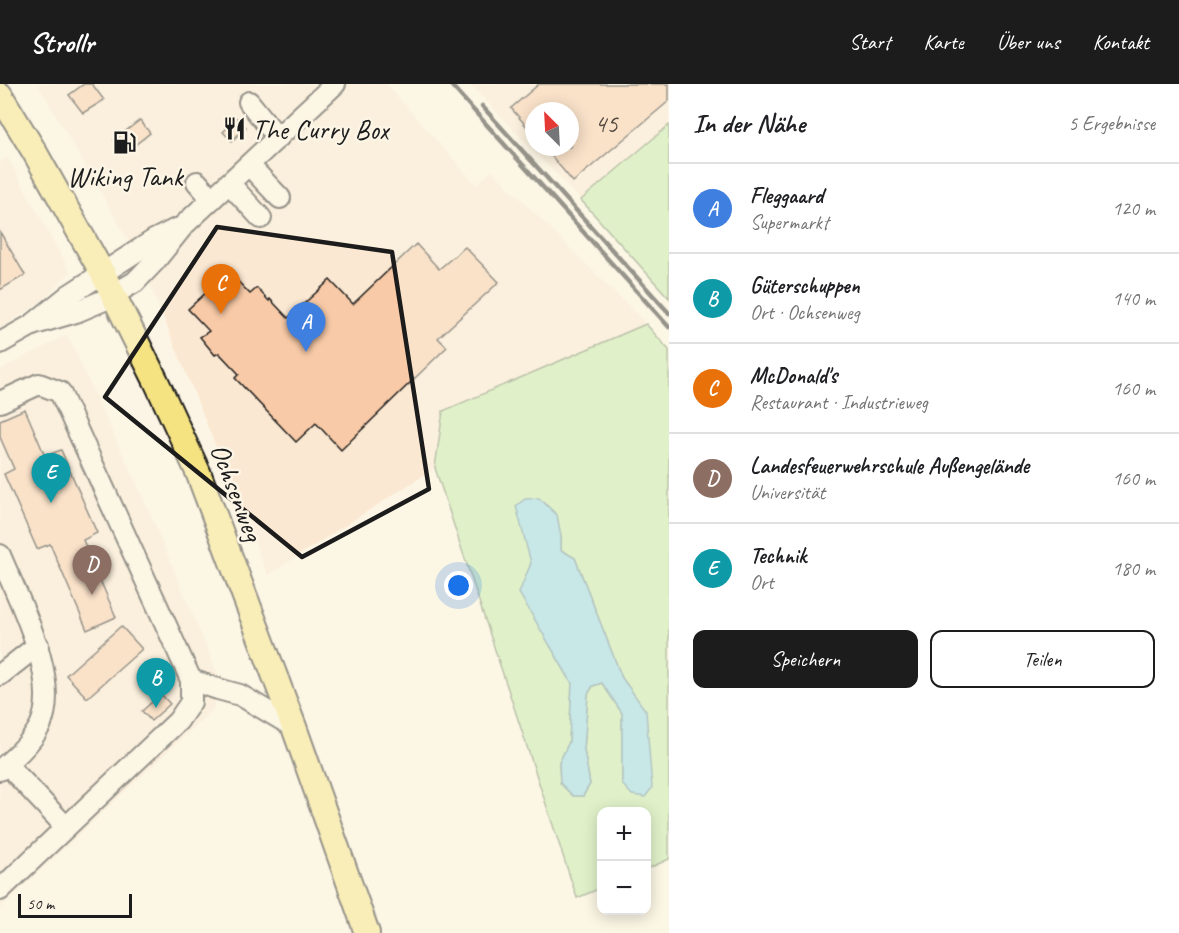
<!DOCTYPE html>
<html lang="de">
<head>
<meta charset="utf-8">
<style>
	body { margin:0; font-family:Caveat,sans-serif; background:#f6f6f6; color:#202124 }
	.controls { position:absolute; right:18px; bottom:18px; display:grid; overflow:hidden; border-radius:12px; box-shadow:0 3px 15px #0003 }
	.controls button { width:54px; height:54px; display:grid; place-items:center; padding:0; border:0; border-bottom:2px solid #e0e0e0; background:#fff; color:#202124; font:30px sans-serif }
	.compass { position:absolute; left:525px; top:18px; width:54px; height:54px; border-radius:50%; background:#fff; box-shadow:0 3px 15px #0003; rotate:336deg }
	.scale { position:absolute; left:18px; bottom:15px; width:114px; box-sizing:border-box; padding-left:6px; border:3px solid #1c1c1c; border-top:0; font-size:16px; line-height:21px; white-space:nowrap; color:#1c1c1c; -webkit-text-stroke:4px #fcf5e5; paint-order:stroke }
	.you { position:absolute; left:459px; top:502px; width:21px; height:21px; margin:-15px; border:4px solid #fff; border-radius:50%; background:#1a73e8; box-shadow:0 0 0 9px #1a73e833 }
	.badge { display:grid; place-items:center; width:39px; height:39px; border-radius:50%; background:#1c1c1c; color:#fff; font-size:20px; font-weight:700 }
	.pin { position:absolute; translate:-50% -50px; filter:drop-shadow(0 2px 3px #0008) }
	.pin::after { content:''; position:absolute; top:32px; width:21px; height:18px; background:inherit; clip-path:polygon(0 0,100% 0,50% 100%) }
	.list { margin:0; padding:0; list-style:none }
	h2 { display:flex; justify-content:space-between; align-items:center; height:78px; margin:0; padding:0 24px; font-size:26px }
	h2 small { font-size:20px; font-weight:400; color:#757577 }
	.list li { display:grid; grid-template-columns:39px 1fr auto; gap:18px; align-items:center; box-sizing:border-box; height:90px; padding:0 24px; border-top:2px solid #e0e0e0 }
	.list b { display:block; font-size:22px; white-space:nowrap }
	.list p { margin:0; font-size:20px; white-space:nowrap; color:#757577 }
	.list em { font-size:20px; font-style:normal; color:#757577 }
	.actions { display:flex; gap:12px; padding:18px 24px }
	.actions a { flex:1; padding:14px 0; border:2px solid #1c1c1c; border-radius:12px; text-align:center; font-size:21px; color:#1c1c1c }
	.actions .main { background:#1c1c1c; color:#fff }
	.map { position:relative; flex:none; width:669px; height:849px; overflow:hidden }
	header { display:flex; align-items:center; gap:36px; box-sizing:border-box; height:84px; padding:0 30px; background:#1c1c1c; color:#fff }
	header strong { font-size:28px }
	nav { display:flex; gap:33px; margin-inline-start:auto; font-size:21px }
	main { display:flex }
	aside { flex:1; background:#fff }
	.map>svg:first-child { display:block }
	.built { fill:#fbe8d2; fill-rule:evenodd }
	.green { fill:#bfeaa7; stroke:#6e8362; stroke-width:1.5; fill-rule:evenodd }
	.water { fill:#89d5e9; stroke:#5d8b97; stroke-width:1.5 }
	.building { fill:#f8caa7; stroke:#1c1c1c; stroke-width:1.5 }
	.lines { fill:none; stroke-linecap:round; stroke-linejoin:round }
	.minor-casing { stroke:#1c1c1c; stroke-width:24 }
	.major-casing { stroke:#1c1c1c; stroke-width:28 }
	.minor { stroke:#fcf5e5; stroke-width:20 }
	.major { stroke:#f5e382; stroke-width:24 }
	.rail { stroke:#1c1c1c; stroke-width:4.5 }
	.marked { fill:none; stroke:#1c1c1c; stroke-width:4.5; stroke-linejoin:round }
	.labels { text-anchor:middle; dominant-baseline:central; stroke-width:5; stroke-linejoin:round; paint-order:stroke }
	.number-label { font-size:26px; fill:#53483f }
	.poi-label { font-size:28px; fill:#1c1c1c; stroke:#fcf5e5; text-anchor:start }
	.street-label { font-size:28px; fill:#1c1c1c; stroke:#fcf5e5 }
</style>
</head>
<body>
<header>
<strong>Strollr</strong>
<nav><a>Start</a><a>Karte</a><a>Über uns</a><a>Kontakt</a></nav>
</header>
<main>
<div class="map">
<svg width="669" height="849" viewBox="0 0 669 849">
	<rect width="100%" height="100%" fill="#fcf5e5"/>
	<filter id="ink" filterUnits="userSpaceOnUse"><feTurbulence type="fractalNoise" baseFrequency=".0167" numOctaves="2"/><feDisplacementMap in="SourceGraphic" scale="12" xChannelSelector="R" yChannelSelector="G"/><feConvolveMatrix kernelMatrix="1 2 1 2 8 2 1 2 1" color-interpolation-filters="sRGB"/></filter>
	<g filter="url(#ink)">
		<g class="built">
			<path d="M38 0H386L476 101 492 87 646 240 443 327 435 384 268 491 151 203 124 148Z"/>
			<path d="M470 0H669V41L581 116ZM534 27H570V63H534Z"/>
			<path d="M7 73 70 188 42 217 0 245V78Z"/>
			<path d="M67 251 148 425 220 596 213 625 0 824V286Z"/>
		</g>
		<g class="green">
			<path d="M669 41V214L581 116Z"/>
			<path d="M646 240 669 266V775L647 785 646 728H602L601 804 577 814 435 384 443 327ZM561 452V466L575 474 622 594 645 627 622 700V629L602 599 593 602 588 610 584 666 590 700 583 712H573L560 699 559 679 569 658 572 599 520 509 531 479Z"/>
		</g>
		<path class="water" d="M539 414 557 431 561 452V466L575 474 622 594 646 627 652 704 645 713 632 711 622 700V629L602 599 593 602 588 610 584 666 590 700 583 712H573L560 699 559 679 569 658 572 599 519 509 531 479 516 422 525 415Z"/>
		<g class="building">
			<path d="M84 0H92L104 16 83 29 69 11Z"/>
			<path d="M539 0H669V17L573 98 544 63H570V27H534V51L511 24Z"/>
			<path d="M237 34 246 43 232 57 223 48Z"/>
			<path d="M140 36 150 49 125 69 114 56Z"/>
			<path d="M0 148 25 191 0 206Z"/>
			<path d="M416 160 439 185 465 163 499 198 438 254 447 263 341 366 316 339 296 358 235 294 239 290 219 269 215 271 200 253 209 247 188 225 229 188 250 210 257 204 269 217 270 215 288 234 330 196 353 220Z"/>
			<path d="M25 325 45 372 61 366 97 449 83 456 116 533 87 546 50 460 37 465 4 390 14 385 0 353V336Z"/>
			<path d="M121 542 142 565 87 614 66 591Z"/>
			<path d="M161 610 170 620 151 637 142 627Z"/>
		</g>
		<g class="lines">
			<defs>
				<g id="minor">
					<path d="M249 18 278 54"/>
					<path d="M249 81 280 114"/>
					<path d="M197 98 212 115"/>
					<path d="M229 99 261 134"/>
					<path d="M32 241 76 228 102 217 135 198 155 177 184 141 335 0"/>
					<path d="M0 259 32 241 69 211 154 156 176 145"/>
					<path d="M0 318 39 300 60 308 191 596V618L178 637 0 806"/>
					<path d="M0 471C18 515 62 596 40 642 31 659 15 673 0 686"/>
					<path d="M0 591 38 561"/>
					<path d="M191 596 218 605 240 611 294 643"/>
					<path d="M16 690 66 743"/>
				</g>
				<path id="major" d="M0 11 34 67 103 190 156 297 198 388 294 643 367 849"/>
			</defs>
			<use href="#minor" class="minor-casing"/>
			<use href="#major" class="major-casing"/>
			<use href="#minor" class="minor"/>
			<use href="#major" class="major"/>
			<g class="rail">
				<path d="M450 0 669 243"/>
				<path d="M482 22 669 229"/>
			</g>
		</g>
	</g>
	<path d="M0 0H669V849H0ZM217 143 392 168 429 405 302 473 105 313Z" fill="#fcf5e5" fill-opacity=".55" fill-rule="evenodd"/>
	<path class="marked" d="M217 143 392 168 429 405 302 473 105 313Z"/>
	<defs>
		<symbol id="restaurant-bare" viewBox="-9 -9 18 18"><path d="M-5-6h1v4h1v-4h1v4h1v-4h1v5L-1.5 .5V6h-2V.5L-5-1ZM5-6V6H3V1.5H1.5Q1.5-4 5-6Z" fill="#1c1c1c" stroke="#fcf5e5" stroke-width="2.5" paint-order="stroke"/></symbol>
		<symbol id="fuel-bare" viewBox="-9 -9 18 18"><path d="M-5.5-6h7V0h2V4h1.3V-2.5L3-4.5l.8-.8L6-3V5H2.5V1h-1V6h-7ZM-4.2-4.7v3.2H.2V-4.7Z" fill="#1c1c1c" stroke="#fcf5e5" stroke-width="2.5" paint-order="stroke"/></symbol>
	</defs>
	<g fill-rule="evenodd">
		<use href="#restaurant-bare" x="218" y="28" width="33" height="33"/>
		<use href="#fuel-bare" x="108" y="42" width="33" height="33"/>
	</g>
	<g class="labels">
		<g class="number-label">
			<text x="606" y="39">45</text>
		</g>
		<g class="poi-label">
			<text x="252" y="45">The Curry Box</text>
			<text x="125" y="92" text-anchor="middle">Wiking Tank</text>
		</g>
		<g class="street-label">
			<text transform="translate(237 408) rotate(69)">Ochsenweg</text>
		</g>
	</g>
</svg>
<div class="controls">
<button>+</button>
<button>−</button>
</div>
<svg class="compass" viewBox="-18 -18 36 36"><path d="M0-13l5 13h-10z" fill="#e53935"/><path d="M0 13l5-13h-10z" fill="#757577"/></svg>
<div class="scale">50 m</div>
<div class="you"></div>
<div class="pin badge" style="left:306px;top:268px;background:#3f7fe0">A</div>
<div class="pin badge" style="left:156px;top:624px;background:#0f9aa8">B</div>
<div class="pin badge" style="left:221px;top:230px;background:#e8710a">C</div>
<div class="pin badge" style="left:92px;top:511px;background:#8d6e63">D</div>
<div class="pin badge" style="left:51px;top:419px;background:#0f9aa8">E</div>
</div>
<aside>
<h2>In der Nähe<small>5 Ergebnisse</small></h2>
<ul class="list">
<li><span class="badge" style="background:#3f7fe0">A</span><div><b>Fleggaard</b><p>Supermarkt</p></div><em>120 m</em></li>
<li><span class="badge" style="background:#0f9aa8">B</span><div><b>Güterschuppen</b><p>Ort · Ochsenweg</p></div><em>140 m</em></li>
<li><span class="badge" style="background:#e8710a">C</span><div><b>McDonald's</b><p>Restaurant · Industrieweg</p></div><em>160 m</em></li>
<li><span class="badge" style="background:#8d6e63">D</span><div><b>Landesfeuerwehrschule Außengelände</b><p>Universität</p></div><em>160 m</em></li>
<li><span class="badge" style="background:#0f9aa8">E</span><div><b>Technik</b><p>Ort</p></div><em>180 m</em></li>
</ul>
<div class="actions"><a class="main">Speichern</a><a>Teilen</a></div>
</aside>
</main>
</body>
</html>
